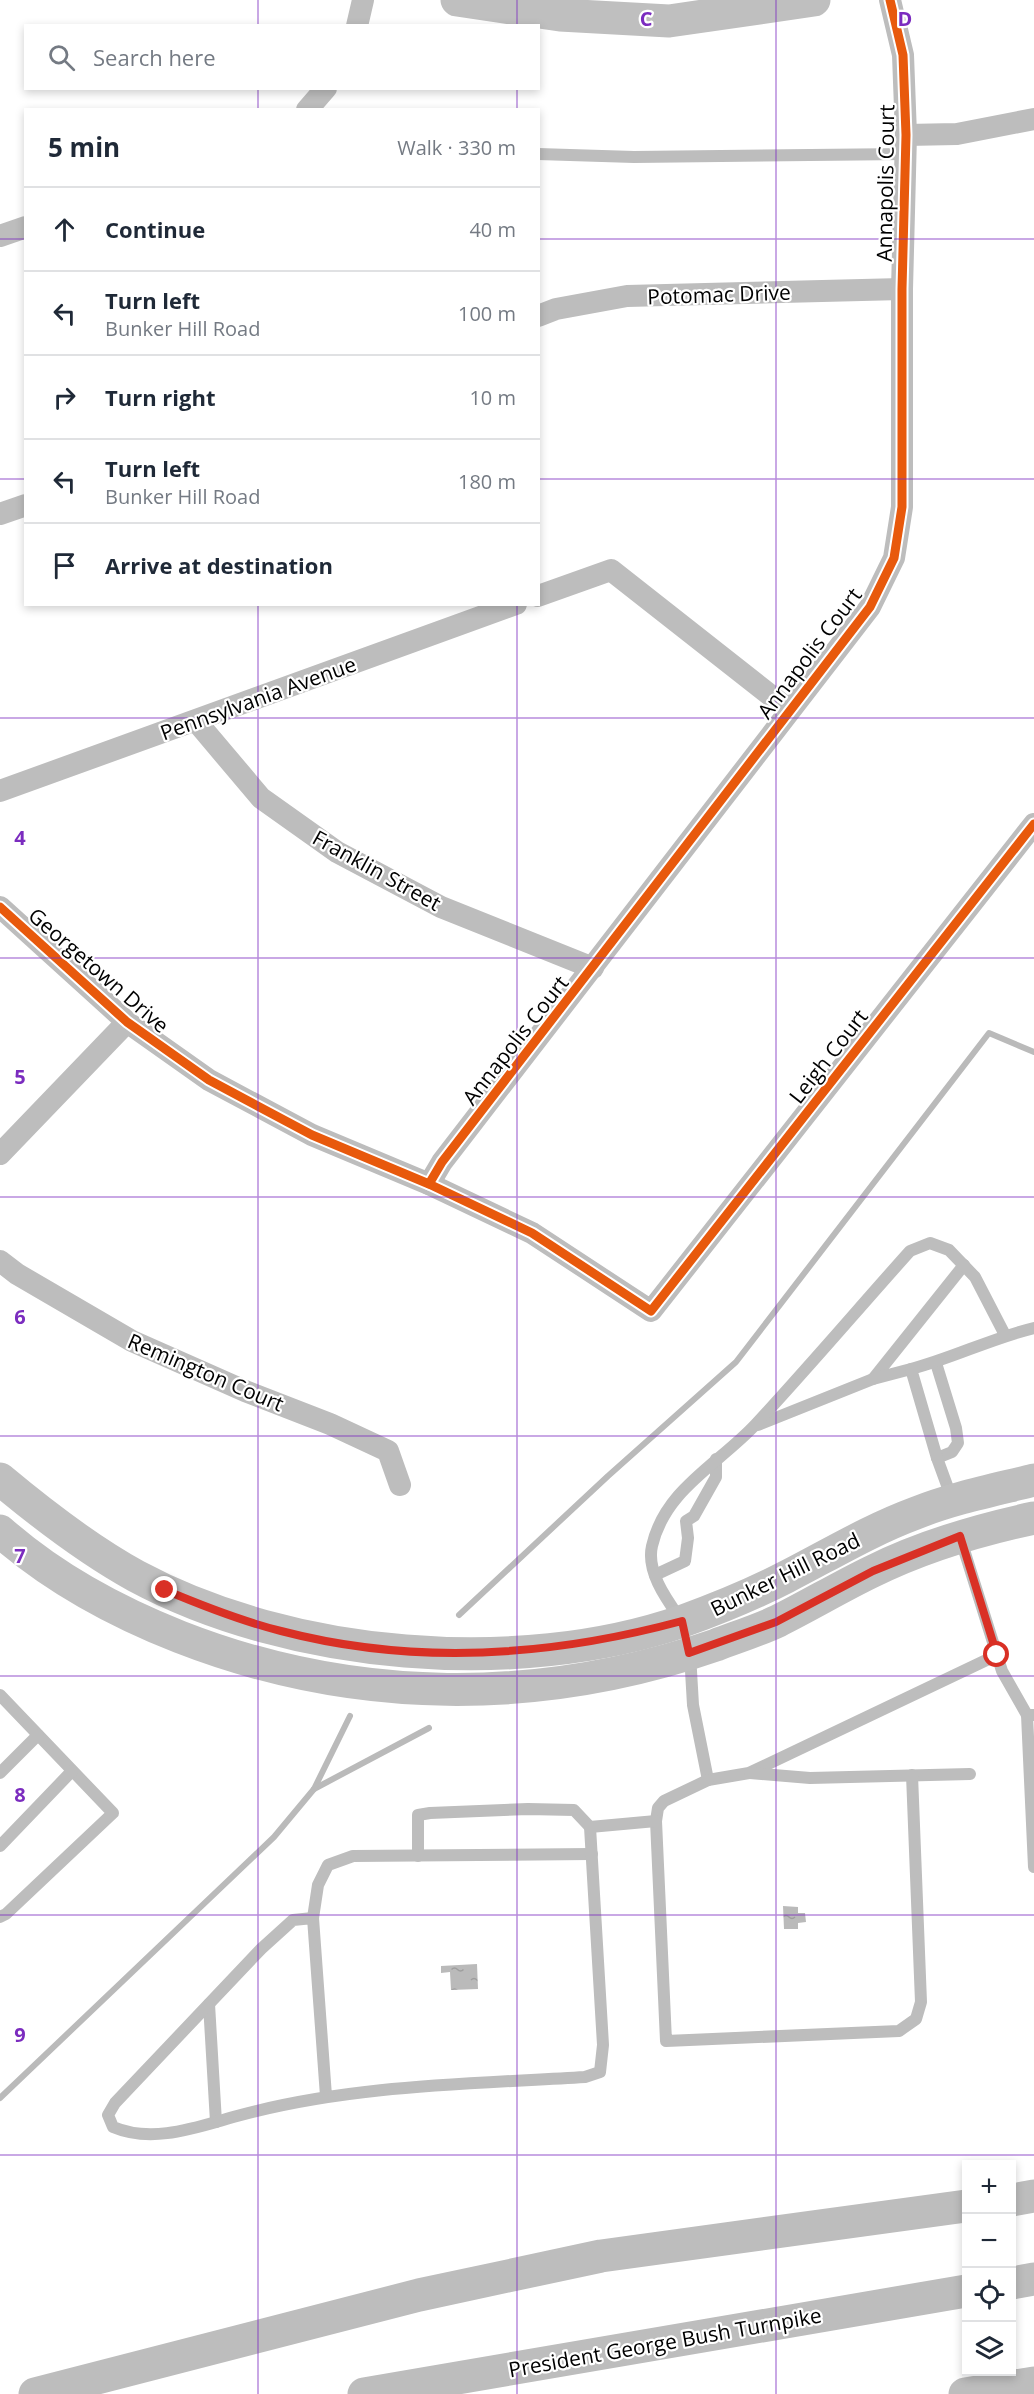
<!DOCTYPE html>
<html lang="en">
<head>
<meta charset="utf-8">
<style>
	body { margin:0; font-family:"Open Sans",sans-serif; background:#f2f2f3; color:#1f2937 }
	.controls { position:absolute; right:18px; bottom:18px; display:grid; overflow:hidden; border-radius:0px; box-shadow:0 3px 9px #0003 }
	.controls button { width:54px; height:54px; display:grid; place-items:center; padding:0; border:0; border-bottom:2px solid #e0e1e3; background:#fff; color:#1f2937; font:30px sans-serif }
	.stop { position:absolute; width:18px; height:18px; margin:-14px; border:4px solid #d93025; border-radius:50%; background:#fff }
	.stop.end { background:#d93025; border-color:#fff; box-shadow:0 2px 6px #0008 }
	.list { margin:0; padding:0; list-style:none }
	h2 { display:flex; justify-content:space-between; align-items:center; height:78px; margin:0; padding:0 24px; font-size:26px }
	h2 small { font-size:20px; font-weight:400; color:#747a83 }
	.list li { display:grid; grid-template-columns:39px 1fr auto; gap:18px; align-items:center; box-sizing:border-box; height:84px; padding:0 24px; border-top:2px solid #e0e1e3 }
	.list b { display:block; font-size:22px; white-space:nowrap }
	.list p { margin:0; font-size:20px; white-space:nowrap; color:#747a83 }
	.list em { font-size:20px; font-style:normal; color:#747a83 }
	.icon { flex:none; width:33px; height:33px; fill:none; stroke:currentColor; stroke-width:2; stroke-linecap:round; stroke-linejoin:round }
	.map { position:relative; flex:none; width:1034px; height:2394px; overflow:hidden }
	.search { position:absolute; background:#fff; box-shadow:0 3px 9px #0003; left:24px; top:24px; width:516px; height:66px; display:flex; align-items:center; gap:15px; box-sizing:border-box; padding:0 21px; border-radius:0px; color:#747a83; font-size:22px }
	.panel { position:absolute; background:#fff; box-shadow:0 3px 9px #0003; left:24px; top:108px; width:516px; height:498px; border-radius:0px }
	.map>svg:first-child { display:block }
	.water { fill:url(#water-ripples) }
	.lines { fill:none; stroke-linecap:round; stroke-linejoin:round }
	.stream { stroke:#bababa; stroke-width:6 }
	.lane { stroke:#bdbdbd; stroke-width:12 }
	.street { stroke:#bdbdbd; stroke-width:22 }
	.secondary { stroke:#bfbfbf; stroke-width:33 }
	.highway { stroke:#bdbdbd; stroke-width:33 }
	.cycleway-casing { stroke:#fff; stroke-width:13 }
	.cycleway { stroke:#e8590c; stroke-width:9 }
	.route { stroke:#d93025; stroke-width:8 }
	.grid { fill:none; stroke:#7b2cbf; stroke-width:1.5; stroke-opacity:0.55 }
	.labels { text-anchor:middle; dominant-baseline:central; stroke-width:4.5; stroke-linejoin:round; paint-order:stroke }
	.street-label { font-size:21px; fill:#000; stroke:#fff }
	.grid-label { font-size:20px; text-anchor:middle; font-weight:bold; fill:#7b2cbf; stroke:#fff; stroke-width:4.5; stroke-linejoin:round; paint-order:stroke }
</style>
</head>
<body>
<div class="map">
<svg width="1034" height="2394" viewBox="0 0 1034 2394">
	<defs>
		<pattern id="water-ripples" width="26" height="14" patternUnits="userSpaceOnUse" patternTransform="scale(1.5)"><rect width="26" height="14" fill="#bababa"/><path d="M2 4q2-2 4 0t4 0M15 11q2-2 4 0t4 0" fill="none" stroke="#9e9e9e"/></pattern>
	</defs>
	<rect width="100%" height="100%" fill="#fff"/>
	<g class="water">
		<path d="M783 1906 798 1907V1913H805L806 1922 798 1923V1929H784Z"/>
		<path d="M477 1964 478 1989 451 1990 450 1972 441 1973V1966Z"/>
	</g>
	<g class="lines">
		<g class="stream">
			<path d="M459 1615 608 1476 736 1362 989 1033 1034 1052"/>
			<path d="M314 1789 429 1728"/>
			<path d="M0 2098 274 1837 314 1789 350 1716"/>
		</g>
		<g class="lane">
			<path d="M538 154 634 157 906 154"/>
			<path d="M936 1363 956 1428 958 1443 952 1452 937 1458"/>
			<path d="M873 1379 964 1265"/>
			<path d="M758 1425 873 1379 911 1369"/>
			<path d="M952 1499 937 1458 911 1369C953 1358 992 1338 1034 1328"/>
			<path d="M960 1537 1002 1671 1027 1715"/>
			<path d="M655 1575 685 1561 688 1538 686 1521 694 1516 716 1477V1459"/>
			<path d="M681 1620C667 1600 646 1572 652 1546 665 1489 719 1464 756 1424 808 1368 858 1309 910 1251L930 1243 949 1250 975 1277 1005 1335"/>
			<path d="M690 1654 693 1705 708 1780 749 1773 997 1655"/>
			<path d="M0 1695 113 1813 6 1914 0 1917"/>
			<path d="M1033 1715H1027L1034 1867"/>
			<path d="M0 1773 38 1735"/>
			<path d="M750 1773 810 1778 970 1774"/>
			<path d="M708 1780 664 1801 658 1808 656 1821 666 2041 899 2031 916 2019 921 2002 912 1775"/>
			<path d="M0 1846 72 1771"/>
			<path d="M418 1856V1815L430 1813 528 1809 574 1810 590 1827"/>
			<path d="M313 1918 318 1885 328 1865 353 1856 592 1854"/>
			<path d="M209 2004 216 2122"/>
			<path d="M326 2096 313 1918 293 1920 261 1949 115 2103 108 2115 113 2127C153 2144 197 2127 237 2116 350 2085 468 2084 585 2077L600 2072 603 2045 590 1827 656 1821"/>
		</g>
		<g class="street">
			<path d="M357 26 363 0"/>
			<path d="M307 110 326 88"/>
			<path d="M906 135 957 134 1034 119"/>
			<path d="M0 236 26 227"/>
			<path d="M538 316 556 309 627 296 902 289"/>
			<path d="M0 514 26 505"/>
			<path d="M538 596 611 570 789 710"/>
			<path d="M196 721 261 798 337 852 441 907 593 968"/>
			<path d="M0 791 516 604"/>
			<path d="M0 907 127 1022 209 1080 312 1135 429 1184 532 1233 651 1311 1034 824"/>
			<path d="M0 1154 127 1022"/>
			<path d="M429 1184 442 1162 870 607 894 558 902 507V289L906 135 903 55 890 0"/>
			<path d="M0 1261 17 1274 132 1341 245 1391 330 1424 388 1451 400 1485"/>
		</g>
		<g class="secondary">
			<path d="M457 0 560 15 669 21 814 0"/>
			<path d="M0 1479C43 1515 87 1549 136 1576 290 1659 518 1678 683 1621 719 1608 753 1594 786 1577 829 1555 870 1530 916 1513 954 1498 994 1490 1034 1480"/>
			<path d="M0 1531C53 1578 114 1611 180 1637 354 1705 540 1706 716 1645 737 1637 759 1630 778 1621 810 1605 840 1587 871 1572 923 1546 978 1530 1034 1518"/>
		</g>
		<g class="highway">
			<path d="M1012 2200 1034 2196"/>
			<path d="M1012 2283 1034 2279"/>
			<path d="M35 2394 419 2295 601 2256 966 2206"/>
			<path d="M364 2394 966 2291"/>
			<path d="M965 2394 1034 2383"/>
		</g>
		<defs>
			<g id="cycleway">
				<path d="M0 907 127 1022 209 1080 312 1135 429 1184 532 1233 651 1311 1034 824"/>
				<path d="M429 1184 442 1162 870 607 894 558 902 507V289L906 135 903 55 890 0"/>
			</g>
		</defs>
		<use href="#cycleway" class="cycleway-casing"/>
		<use href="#cycleway" class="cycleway"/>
	</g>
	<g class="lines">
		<path class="route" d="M165 1590C203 1606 241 1621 281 1631 415 1666 549 1657 682 1621L689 1653 776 1622 873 1571 960 1536 997 1655"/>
	</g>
	<path class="grid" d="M258 0V26M517 0V26M776 0V2394M258 88V110M517 88V110M0 239H26M538 239H1034M0 479H26M538 479H1034M258 604V2394M517 604V2394M0 718H1034M0 958H1034M0 1197H1034M0 1436H1034M0 1676H1034M0 1915H1034M0 2155H1034"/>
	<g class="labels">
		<g class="street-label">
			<text transform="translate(885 183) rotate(-89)">Annapolis Court</text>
			<text transform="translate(719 294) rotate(-2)">Potomac Drive</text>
			<text transform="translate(809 653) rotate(-53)">Annapolis Court</text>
			<text transform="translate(258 698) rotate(-20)">Pennsylvania Avenue</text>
			<text transform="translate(377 870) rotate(29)">Franklin Street</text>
			<text transform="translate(99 970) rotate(41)">Georgetown Drive</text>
			<text transform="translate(515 1040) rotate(-52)">Annapolis Court</text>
			<text transform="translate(828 1056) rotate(-52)">Leigh Court</text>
			<text transform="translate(206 1372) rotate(23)">Remington Court</text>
			<text transform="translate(785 1574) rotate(-26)">Bunker Hill Road</text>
			<text transform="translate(665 2342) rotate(-10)">President George Bush Turnpike</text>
		</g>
	</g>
	<g class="grid-label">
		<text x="646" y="26">C</text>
		<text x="905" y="26">D</text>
		<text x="20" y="845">4</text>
		<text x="20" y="1084">5</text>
		<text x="20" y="1324">6</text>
		<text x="20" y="1563">7</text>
		<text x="20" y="1802">8</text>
		<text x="20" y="2042">9</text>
	</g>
</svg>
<div class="controls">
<button>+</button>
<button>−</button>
<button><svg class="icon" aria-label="locate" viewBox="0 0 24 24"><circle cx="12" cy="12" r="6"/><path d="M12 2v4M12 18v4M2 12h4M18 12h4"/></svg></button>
<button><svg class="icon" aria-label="layers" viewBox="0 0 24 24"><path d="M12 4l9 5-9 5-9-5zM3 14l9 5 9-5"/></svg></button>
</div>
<div class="stop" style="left:997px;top:1655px"></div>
<div class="stop end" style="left:165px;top:1590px"></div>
<div class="search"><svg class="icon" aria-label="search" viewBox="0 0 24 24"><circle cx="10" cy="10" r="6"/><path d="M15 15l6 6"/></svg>Search here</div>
<section class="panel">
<h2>5 min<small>Walk · 330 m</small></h2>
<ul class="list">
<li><svg class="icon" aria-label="ahead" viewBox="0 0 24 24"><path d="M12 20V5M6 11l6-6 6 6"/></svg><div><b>Continue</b></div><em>40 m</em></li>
<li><svg class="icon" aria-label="left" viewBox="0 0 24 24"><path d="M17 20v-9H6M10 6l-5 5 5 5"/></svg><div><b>Turn left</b><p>Bunker Hill Road</p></div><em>100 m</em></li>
<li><svg class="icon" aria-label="right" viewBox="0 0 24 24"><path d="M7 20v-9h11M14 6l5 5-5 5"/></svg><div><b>Turn right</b></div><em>10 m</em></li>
<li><svg class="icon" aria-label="left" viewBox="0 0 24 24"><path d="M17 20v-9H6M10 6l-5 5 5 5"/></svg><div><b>Turn left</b><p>Bunker Hill Road</p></div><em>180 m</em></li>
<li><svg class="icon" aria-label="arrive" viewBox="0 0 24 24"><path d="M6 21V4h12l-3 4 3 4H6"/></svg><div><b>Arrive at destination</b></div></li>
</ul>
</section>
</div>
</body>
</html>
